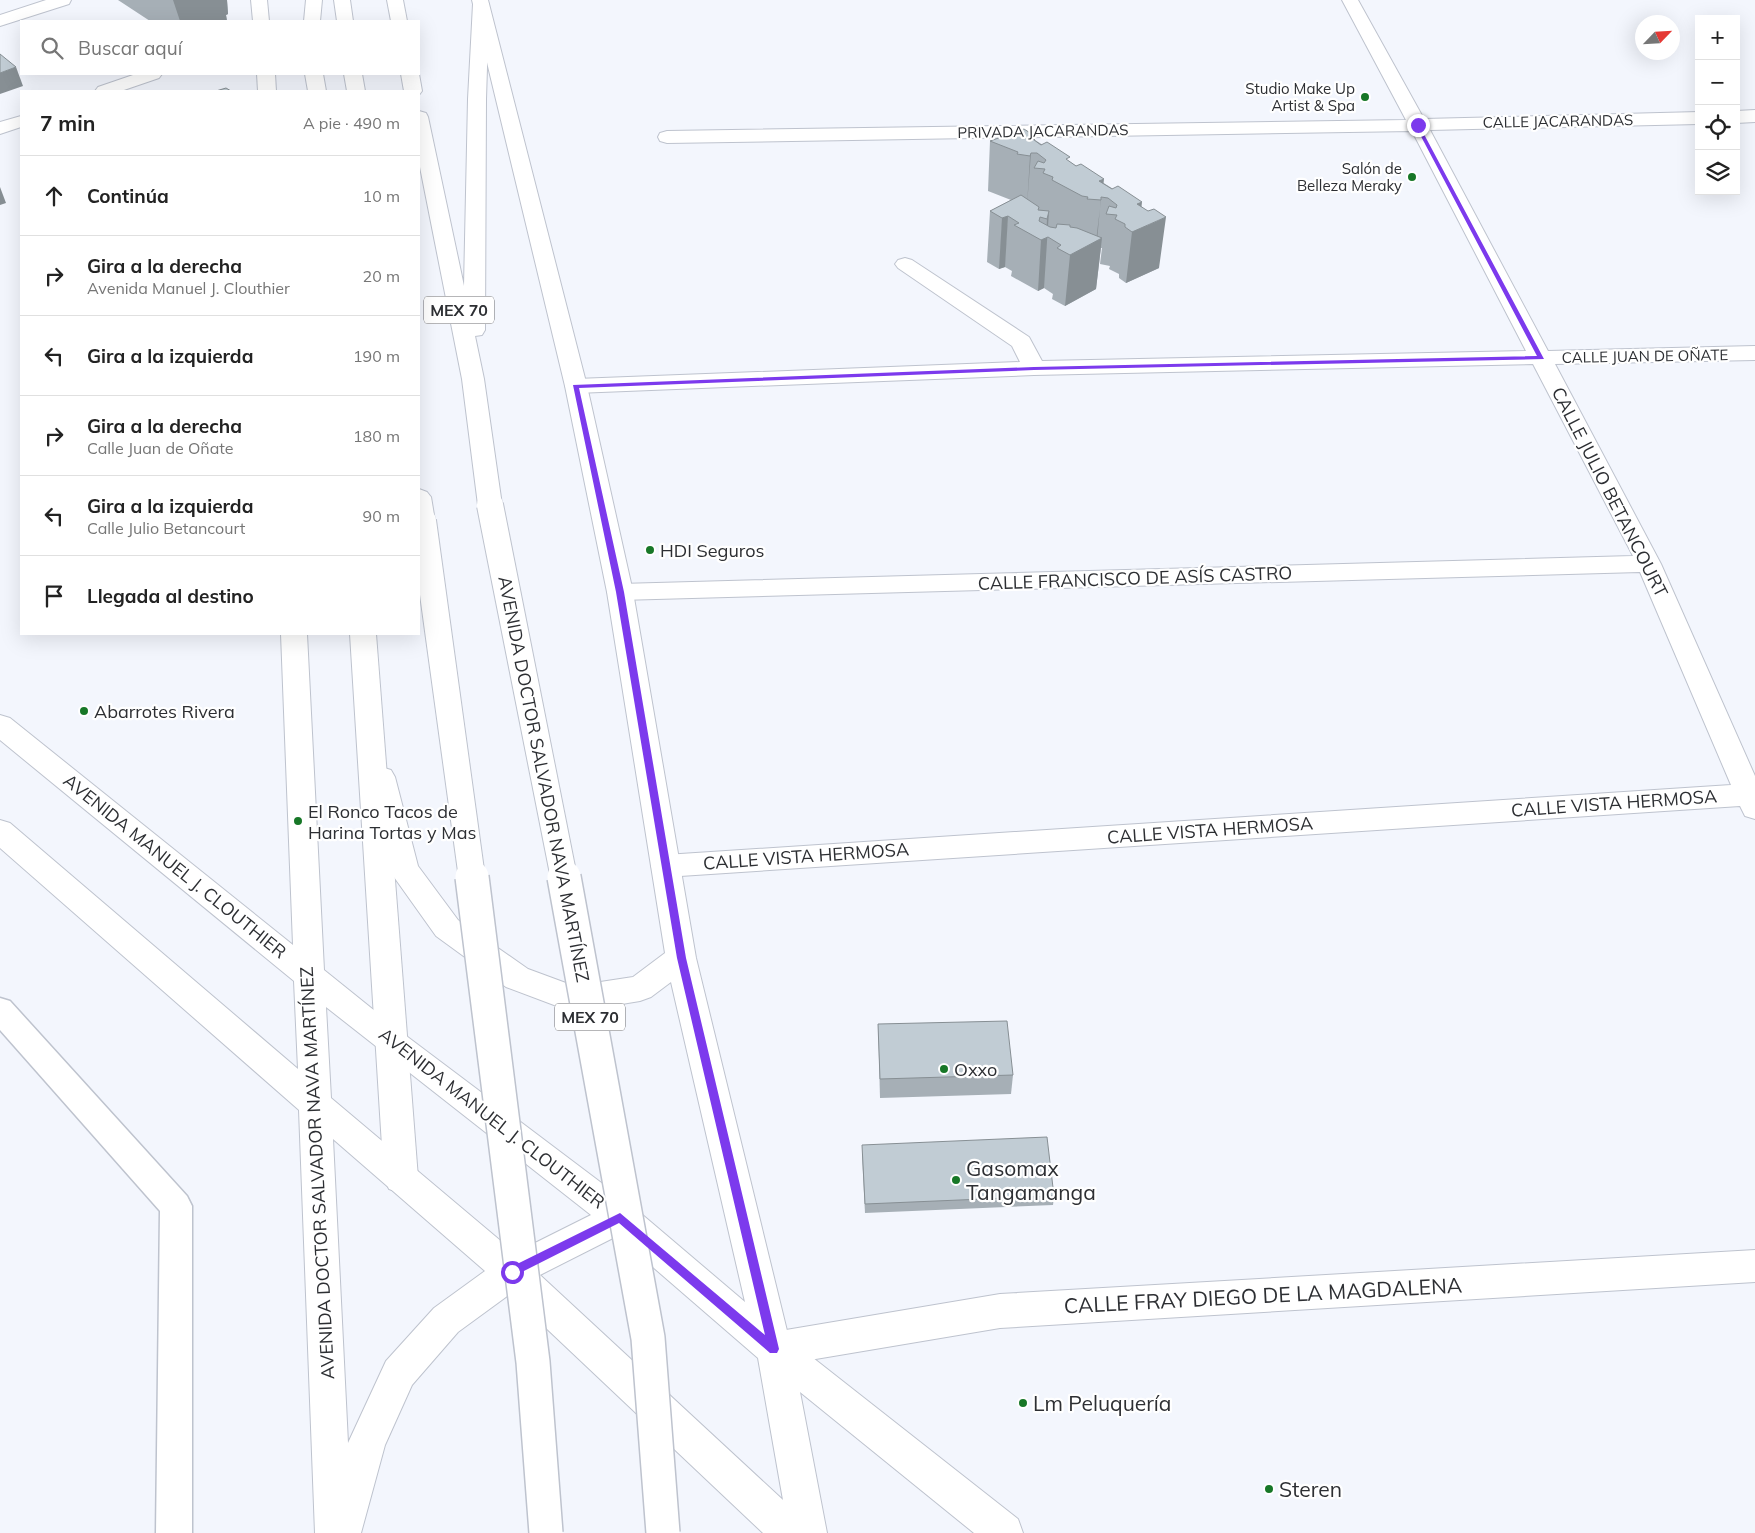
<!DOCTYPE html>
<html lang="es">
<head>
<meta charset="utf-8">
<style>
	body { margin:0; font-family:Mulish,sans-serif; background:#f6f6f6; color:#222 }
	.controls { position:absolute; right:15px; top:15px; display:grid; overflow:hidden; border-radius:0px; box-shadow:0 5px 20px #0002 }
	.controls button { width:45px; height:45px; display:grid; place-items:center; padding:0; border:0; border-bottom:1px solid #e0e0e0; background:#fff; color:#222; font:25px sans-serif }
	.compass { position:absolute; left:1635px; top:15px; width:45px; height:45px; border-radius:50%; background:#fff; box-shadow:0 5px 20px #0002; rotate:65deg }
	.stop { position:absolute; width:15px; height:15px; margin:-11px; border:4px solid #7c3aed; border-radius:50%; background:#fff }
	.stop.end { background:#7c3aed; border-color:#fff; box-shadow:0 1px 5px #0008 }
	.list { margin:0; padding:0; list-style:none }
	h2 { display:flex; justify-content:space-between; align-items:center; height:65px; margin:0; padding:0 20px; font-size:21px }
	h2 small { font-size:16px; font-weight:400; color:#767676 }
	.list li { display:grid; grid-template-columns:32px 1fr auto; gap:15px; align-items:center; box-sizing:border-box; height:80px; padding:0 20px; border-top:1px solid #e0e0e0 }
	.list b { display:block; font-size:19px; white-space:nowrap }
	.list p { margin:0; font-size:16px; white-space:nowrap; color:#767676 }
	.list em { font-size:16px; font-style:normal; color:#767676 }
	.icon { flex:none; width:28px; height:28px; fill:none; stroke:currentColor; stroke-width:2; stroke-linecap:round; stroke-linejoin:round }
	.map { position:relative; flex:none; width:1755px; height:1533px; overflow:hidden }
	.search { position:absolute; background:#fff; box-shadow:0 5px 20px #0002; left:20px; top:20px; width:400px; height:55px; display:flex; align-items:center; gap:12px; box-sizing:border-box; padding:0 18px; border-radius:0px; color:#767676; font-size:19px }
	.panel { position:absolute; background:#fff; box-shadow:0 5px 20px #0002; left:20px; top:90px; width:400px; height:545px; border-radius:0px }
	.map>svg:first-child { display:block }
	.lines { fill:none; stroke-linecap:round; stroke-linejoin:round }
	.service-casing { stroke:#bec3ce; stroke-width:3 }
	.minor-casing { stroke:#bec3ce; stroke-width:2 }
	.secondary-casing { stroke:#bec3ce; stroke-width:2 }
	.motorway-casing { stroke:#bec3ce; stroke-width:2 }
	.service { fill:#fff; fill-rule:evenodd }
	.minor { fill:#fff; fill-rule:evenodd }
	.secondary { fill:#fff; fill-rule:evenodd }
	.motorway { fill:#fff; fill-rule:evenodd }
	.motorway-bridge-far1-casing { stroke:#bec3ce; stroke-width:28; stroke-linecap:butt }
	.motorway-bridge-casing { stroke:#bec3ce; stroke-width:36; stroke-linecap:butt }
	.motorway-bridge-far1 { stroke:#fff; stroke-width:26 }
	.motorway-bridge { stroke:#fff; stroke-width:33 }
	.wall { fill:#a6afb6 }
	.shaded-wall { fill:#878f94 }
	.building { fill:#c1ccd4; stroke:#878f94 }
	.route { fill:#7c3aed }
	.poi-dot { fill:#177727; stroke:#fff; stroke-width:2 }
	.labels { text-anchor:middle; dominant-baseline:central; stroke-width:4.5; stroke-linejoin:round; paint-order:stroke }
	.far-poi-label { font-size:15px; fill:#2d2f33; stroke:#fff; text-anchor:end }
	.far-street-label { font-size:15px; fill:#2d2f33; stroke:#fff }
	.shield { fill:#fff; stroke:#6c6d70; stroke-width:1 }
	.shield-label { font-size:16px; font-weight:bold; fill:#2d2f33 }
	.street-label { font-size:18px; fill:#2d2f33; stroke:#fff }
	.poi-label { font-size:18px; fill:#2d2f33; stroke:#fff; text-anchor:start }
	.near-poi-label { font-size:21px; fill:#2d2f33; stroke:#fff; text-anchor:start }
	.near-street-label { font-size:21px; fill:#2d2f33; stroke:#fff }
</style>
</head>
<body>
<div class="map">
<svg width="1755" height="1533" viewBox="0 0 1755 1533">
	<rect width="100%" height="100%" fill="#f3f6fd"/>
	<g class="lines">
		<defs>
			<path id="service" d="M0 998 10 1001 187 1196 192 1206V1533H156L160 1211 0 1030Z"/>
			<g id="minor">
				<path d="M46 0H71L69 4 0 26V15Z"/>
				<path d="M1342 0H1358L1424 119 1699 112V124L1430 130 1548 351 1755 346V360L1555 364 1661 564 1755 776V819L1745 816 1740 806 665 877 655 874 651 866 655 858 665 855 1731 785 1640 572 620 600 611 598 607 592 611 586 620 584 1633 556 1533 364 1034 375 576 393 568 391 565 386 568 381 576 379 1020 362 1012 346 898 268 895 264 898 260 905 258 912 260 1029 337 1042 361 1526 351 1412 131 667 143 660 141 658 137 660 133 667 131 1406 120Z"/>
				<path d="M136 74H162L159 78 121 91H95L98 87Z"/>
				<path d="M1755 110V122L1736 123V111Z"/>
				<path d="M21 116V127L0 134V122Z"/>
				<path d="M1755 1250V1282L1000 1328 774 1366 761 1361 756 1349 761 1337 774 1332 1000 1294Z"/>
			</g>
			<g id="secondary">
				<path d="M251 0H267L269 21H253Z"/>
				<path d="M472 0H488L587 386 633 592 696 958 789 1339 1018 1519 1023 1533H974L800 1392 827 1533H763L510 1294 458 1332 412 1385 385 1445 361 1533H315L299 1110 0 848V820L10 823 298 1069 294 981 0 740V715L10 718 293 945 281 634H307L324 970 401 1032 632 1206 745 1302 671 982 651 997 640 1001 573 1012 562 1008 506 987 436 936 394 877 390 869 367 777 371 770 381 767 391 770 395 777 418 866 458 920 528 969 574 986 633 977 665 953 607 592 565 386ZM326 1007 591 1215 515 1253 331 1098ZM333 1139 485 1271 434 1308 386 1361 348 1443ZM617 1236 758 1358 783 1500 540 1275Z"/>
				<path d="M257 74H275L276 91H258Z"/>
			</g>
			<g id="motorway">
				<path d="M306 0H322L320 21H304Z"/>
				<path d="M334 0H350L353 21H337Z"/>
				<path d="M387 0H403L407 21H391Z"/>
				<path d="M475 0H485L489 4 486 99 485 330 482 335 475 336 484 379 502 505 498 510 490 513 482 510 478 505 462 379 419 162V111L426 113 428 117 464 286 468 99 473 4Z"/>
				<path d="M305 74H323L326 91H308Z"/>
				<path d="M344 74H362L365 91H347Z"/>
				<path d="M401 74H419L422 91 419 95V91H404Z"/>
				<path d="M419 489 427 492 431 497 435 521 432 527 419 528Z"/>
				<path d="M350 634H376L418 1178 413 1189 401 1193 389 1189 384 1178Z"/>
			</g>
		</defs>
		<use href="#service" class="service-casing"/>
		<use href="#minor" class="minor-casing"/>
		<use href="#secondary" class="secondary-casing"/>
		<use href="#motorway" class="motorway-casing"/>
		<use href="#service" class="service"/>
		<use href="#minor" class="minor"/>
		<use href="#secondary" class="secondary"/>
		<use href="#motorway" class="motorway"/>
		<defs>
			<g id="motorway-bridge-far1">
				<path d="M490 505 564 878"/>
				<path d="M423 521 472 878"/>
			</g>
			<g id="motorway-bridge">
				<path d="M472 877 533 1362 546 1533"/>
				<path d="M564 877 648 1338 663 1533"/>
			</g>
		</defs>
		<use href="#motorway-bridge-far1" class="motorway-bridge-far1-casing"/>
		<use href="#motorway-bridge" class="motorway-bridge-casing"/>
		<use href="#motorway-bridge-far1" class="motorway-bridge-far1"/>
		<use href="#motorway-bridge" class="motorway-bridge"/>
	</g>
	<g class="wall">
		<path d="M118 0H227L228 14 226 15 227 21H150Z"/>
		<path d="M1035 136V140L1142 207 1159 268 1126 283 1119 278V274L1109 269 1110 266 1100 264 1102 248H1101L1096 289 1065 306 1052 299 1053 294 1044 288 1038 291 1011 276 1012 271 1005 267 999 269 987 262 990 211 1011 200 988 191 990 141Z"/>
		<path d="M878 1024 1013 1075 1011 1094 880 1098Z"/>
		<path d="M862 1154 1054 1196 1053 1205 865 1213Z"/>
	</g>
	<g class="shaded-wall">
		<path d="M173 0H227L228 14 226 15 227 21H180Z"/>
		<path d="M16 67 23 86 0 94V73Z"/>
		<path d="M1035 136 1034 153H1031L1027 206 1030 156V137Z"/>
		<path d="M1104 179 1102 197H1101L1097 241 1102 238 1096 289 1065 306 1070 255 1096 241 1101 200 1099 181Z"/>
		<path d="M0 187 6 203 0 205Z"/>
		<path d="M1142 202 1139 229 1166 217 1159 268 1126 283 1132 232 1137 204Z"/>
		<path d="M1049 211 1044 288 1038 291 1041 240 1046 238 1047 219Z"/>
		<path d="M1008 216 1005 267 999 269 1002 218Z"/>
	</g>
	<g class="building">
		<path d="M0 54 16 67 0 73Z"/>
		<path d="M226 88 231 91H216Z"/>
		<path d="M1024 129 1035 136 1030 137 1041 145 1047 142 1070 157 1066 159 1076 166 1081 164 1104 179 1099 181 1112 189 1118 186 1142 202 1137 204 1148 211 1154 209 1166 217 1132 232 1125 227V224L1115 219 1117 215 1106 214 1109 206 1116 208 1117 205 1108 198 1101 197V200L1087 199 1088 197 1082 196 1052 180 1053 177 1043 173 1045 169 1034 168 1038 161 1044 163 1046 160 1037 153H1031L1030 156 1017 154 1018 152 990 141Z"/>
		<path d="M1021 195 1039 207 1038 210 1049 211 1047 219 1040 217 1039 221 1050 227 1056 228 1057 224 1070 225V227L1077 228 1102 238 1070 255 1057 248 1061 245 1048 237 1041 240 1014 225 1019 223 1008 216 1002 218 990 211Z"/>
		<path d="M1007 1021 1013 1075 880 1079 878 1024Z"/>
		<path d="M1047 1137 1054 1196 865 1204 862 1145Z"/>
	</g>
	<path class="route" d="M1418 123 1544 359 1034 370 579 388 624 592 686 958 779 1349 777 1353H770L619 1223 516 1275H509V1268L620 1213 765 1335 677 958 616 592 573 385 1034 367 1537 356 1415 125Z"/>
	<g class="poi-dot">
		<circle cx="1365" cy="97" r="5"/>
		<circle cx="1412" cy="177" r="5"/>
		<circle cx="650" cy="550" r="5"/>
		<circle cx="84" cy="711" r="5"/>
		<circle cx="298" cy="821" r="5"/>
		<circle cx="944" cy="1069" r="5"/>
		<circle cx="956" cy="1180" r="5"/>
		<circle cx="1023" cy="1403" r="5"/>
		<circle cx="1269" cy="1489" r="5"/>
	</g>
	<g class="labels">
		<g class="far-poi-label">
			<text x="1355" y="88">Studio Make Up<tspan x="1355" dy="17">Artist &amp; Spa</tspan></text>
			<text x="1402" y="168">Salón de<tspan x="1402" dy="17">Belleza Meraky</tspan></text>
		</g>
		<g class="far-street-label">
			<text transform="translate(1558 121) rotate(-1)">CALLE JACARANDAS</text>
			<text transform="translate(1043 131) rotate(-1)">PRIVADA JACARANDAS</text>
			<text transform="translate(1645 356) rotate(-1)">CALLE JUAN DE OÑATE</text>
		</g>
		<g class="shield">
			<rect x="424" y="296.5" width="70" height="27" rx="4"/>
			<rect x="555" y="1003.5" width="70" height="27" rx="4"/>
		</g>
		<g class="shield-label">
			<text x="459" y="310">MEX 70</text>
			<text x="590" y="1017">MEX 70</text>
		</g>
		<g class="street-label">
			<text transform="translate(1610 492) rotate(63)">CALLE JULIO BETANCOURT</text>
			<text transform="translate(1135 578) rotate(-2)">CALLE FRANCISCO DE ASÍS CASTRO</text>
			<text transform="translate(544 779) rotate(79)">AVENIDA DOCTOR SALVADOR NAVA MARTÍNEZ</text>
			<text transform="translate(1614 803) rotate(-4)">CALLE VISTA HERMOSA</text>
			<text transform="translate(1210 830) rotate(-4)">CALLE VISTA HERMOSA</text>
			<text transform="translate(806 856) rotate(-4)">CALLE VISTA HERMOSA</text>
			<text transform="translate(175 866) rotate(39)">AVENIDA MANUEL J. CLOUTHIER</text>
			<text transform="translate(492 1118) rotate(38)">AVENIDA MANUEL J. CLOUTHIER</text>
			<text transform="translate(317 1173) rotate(-93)">AVENIDA DOCTOR SALVADOR NAVA MARTÍNEZ</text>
		</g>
		<g class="poi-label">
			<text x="660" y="550">HDI Seguros</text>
			<text x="94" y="711">Abarrotes Rivera</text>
			<text x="308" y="811">El Ronco Tacos de<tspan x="308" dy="21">Harina Tortas y Mas</tspan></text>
			<text x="954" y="1069">Oxxo</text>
		</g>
		<g class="near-poi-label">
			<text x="966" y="1168">Gasomax<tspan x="966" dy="24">Tangamanga</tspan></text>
			<text x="1033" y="1403">Lm Peluquería</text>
			<text x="1279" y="1489">Steren</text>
		</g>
		<g class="near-street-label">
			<text transform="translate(1263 1295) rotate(-3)">CALLE FRAY DIEGO DE LA MAGDALENA</text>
		</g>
	</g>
</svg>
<div class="controls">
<button>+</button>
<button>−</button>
<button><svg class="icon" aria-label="locate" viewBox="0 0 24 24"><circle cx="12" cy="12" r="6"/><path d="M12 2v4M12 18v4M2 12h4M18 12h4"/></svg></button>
<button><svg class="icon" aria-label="layers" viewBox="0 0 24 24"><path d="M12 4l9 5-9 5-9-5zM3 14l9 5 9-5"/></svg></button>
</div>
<svg class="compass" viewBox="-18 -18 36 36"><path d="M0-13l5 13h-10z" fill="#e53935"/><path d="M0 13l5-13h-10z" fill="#767676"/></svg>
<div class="stop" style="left:512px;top:1272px"></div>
<div class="stop end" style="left:1418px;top:125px"></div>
<div class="search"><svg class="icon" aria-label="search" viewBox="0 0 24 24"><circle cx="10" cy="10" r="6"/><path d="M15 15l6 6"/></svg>Buscar aquí</div>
<section class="panel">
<h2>7 min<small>A pie · 490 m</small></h2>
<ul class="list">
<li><svg class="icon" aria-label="ahead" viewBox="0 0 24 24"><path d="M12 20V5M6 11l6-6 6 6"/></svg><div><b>Continúa</b></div><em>10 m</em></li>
<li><svg class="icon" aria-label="right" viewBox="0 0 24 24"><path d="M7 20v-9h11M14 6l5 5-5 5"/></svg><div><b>Gira a la derecha</b><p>Avenida Manuel J. Clouthier</p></div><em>20 m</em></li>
<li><svg class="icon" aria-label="left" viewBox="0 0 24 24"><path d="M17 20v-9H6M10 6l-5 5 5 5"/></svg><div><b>Gira a la izquierda</b></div><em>190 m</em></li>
<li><svg class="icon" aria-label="right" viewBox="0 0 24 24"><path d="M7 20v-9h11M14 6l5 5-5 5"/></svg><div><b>Gira a la derecha</b><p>Calle Juan de Oñate</p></div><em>180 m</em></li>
<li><svg class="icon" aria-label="left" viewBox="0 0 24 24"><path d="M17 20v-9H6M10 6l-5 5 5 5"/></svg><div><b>Gira a la izquierda</b><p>Calle Julio Betancourt</p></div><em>90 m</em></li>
<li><svg class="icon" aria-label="arrive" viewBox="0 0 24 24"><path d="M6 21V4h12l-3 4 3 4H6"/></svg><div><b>Llegada al destino</b></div></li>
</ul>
</section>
</div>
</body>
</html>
